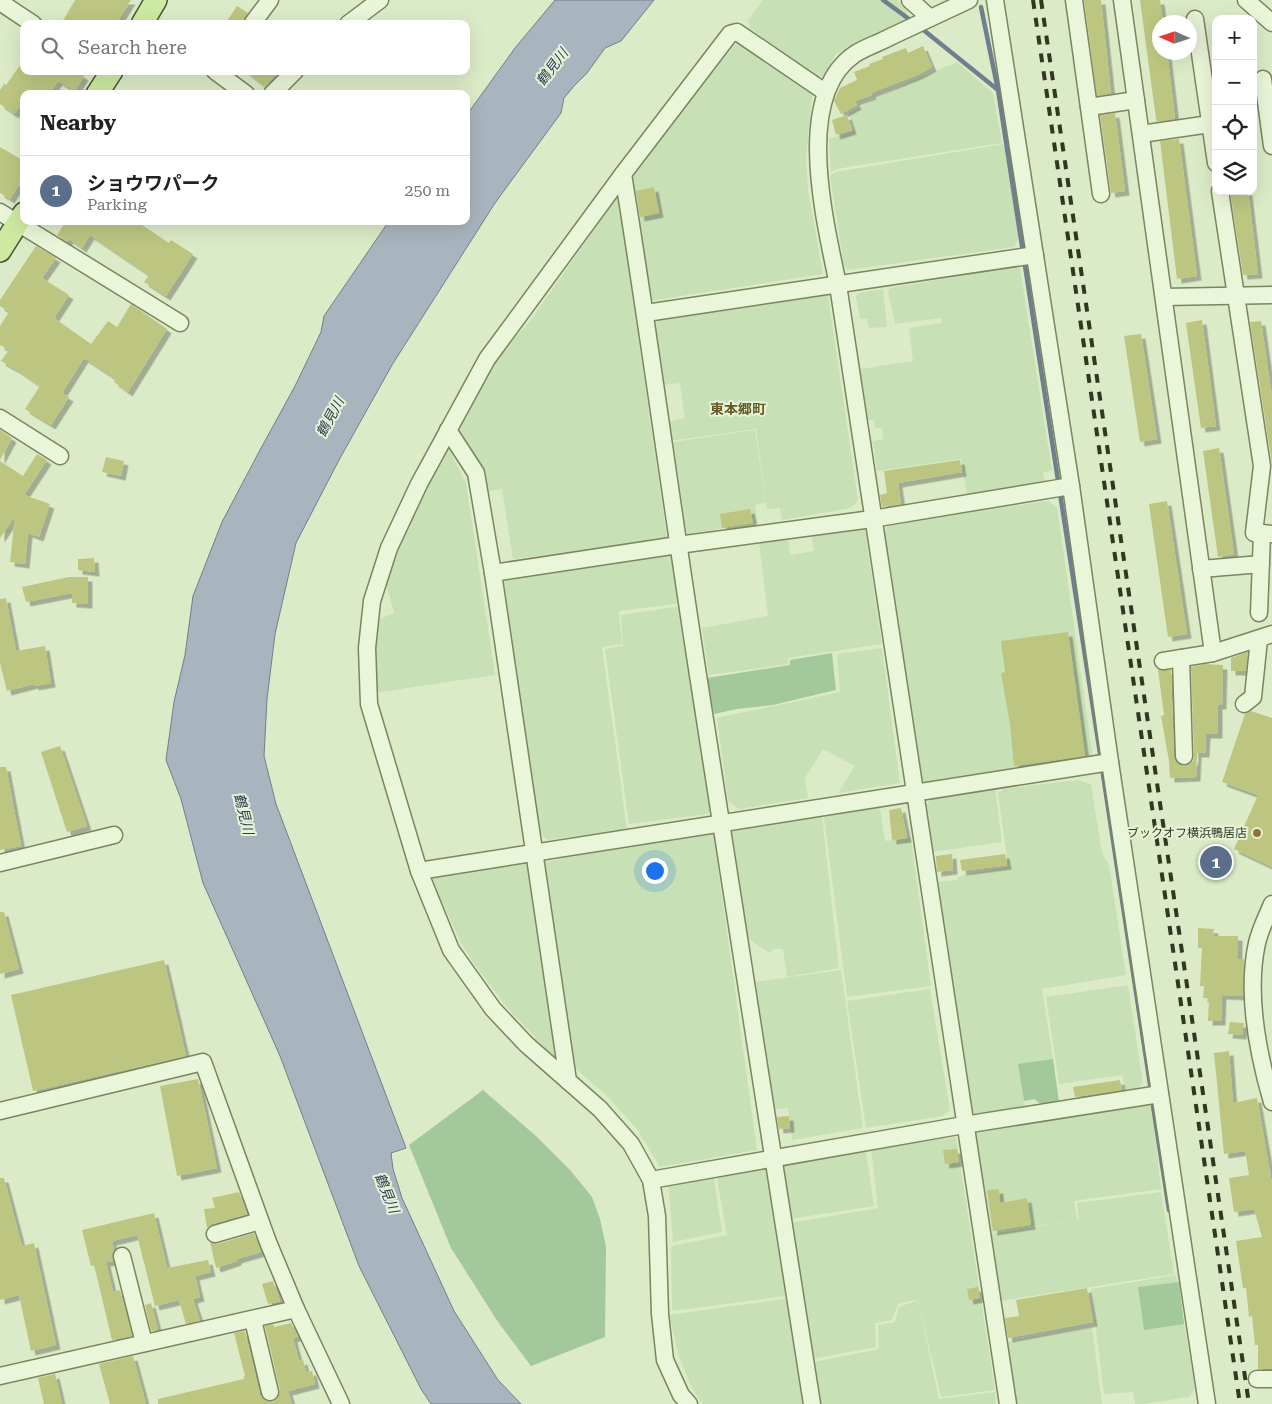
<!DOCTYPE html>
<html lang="en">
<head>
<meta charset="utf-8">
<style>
	body { margin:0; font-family:"Roboto Serif","Noto Sans JP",serif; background:#f6f6f6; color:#222 }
	.controls { position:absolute; right:15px; top:15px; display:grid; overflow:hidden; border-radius:10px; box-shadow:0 5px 20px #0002 }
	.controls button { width:45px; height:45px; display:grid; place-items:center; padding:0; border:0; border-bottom:1px solid #e0e0e0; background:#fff; color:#222; font:25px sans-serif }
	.compass { position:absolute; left:1152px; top:15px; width:45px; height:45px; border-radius:50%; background:#fff; box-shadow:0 5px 20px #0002; rotate:273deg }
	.you { position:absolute; left:654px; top:870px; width:18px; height:18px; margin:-12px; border:4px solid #fff; border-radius:50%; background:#1a73e8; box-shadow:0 0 0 8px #1a73e833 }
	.badge { display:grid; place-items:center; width:32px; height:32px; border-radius:50%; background:#8f7533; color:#fff; font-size:16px; font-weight:700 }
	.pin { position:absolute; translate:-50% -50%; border:2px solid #fff; box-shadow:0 1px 5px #0006 }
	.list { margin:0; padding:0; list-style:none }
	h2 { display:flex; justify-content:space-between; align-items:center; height:65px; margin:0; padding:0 20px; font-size:21px }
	h2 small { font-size:16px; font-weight:400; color:#767676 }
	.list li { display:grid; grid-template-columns:32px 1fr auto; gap:15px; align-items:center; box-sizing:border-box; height:70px; padding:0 20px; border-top:1px solid #e0e0e0 }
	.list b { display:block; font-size:19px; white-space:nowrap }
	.list p { margin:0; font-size:16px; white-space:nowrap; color:#767676 }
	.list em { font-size:16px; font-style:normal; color:#767676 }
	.icon { flex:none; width:28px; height:28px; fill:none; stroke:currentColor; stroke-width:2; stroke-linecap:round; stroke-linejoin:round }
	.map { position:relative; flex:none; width:1272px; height:1404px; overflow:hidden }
	.search { position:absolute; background:#fff; box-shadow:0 5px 20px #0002; left:20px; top:20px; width:450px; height:55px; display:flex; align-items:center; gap:12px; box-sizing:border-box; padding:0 18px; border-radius:10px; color:#767676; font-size:19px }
	.panel { position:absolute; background:#fff; box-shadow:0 5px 20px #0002; left:20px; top:90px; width:450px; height:135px; border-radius:10px }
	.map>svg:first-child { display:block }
	.farmland { fill:#c8e0b5 }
	.green { fill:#a3c89c }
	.water { fill:#a8b5bf; stroke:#6f7f8d }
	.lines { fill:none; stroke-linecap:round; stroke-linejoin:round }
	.stream { stroke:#6f7f8d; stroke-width:4.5 }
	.building { fill:#bcc681; filter:url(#shadow) }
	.minor-casing { stroke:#7b855e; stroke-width:19 }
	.major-casing { stroke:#4d5332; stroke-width:24 }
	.minor { stroke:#eaf6da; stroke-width:16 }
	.major { stroke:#cdeaa3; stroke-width:21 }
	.rail { stroke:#323721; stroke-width:4; stroke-dasharray:9 9; stroke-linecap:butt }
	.poi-dot { fill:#8f7533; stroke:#e6f3d6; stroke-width:2 }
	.labels { text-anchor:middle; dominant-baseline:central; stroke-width:4; stroke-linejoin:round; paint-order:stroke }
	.poi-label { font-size:12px; fill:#323721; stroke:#e6f3d6; text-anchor:end }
	.water-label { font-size:14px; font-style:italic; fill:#313d55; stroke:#e6f3d6 }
	.neighbourhood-label { font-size:14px; font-weight:bold; fill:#605c24; stroke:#e6f3d6 }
</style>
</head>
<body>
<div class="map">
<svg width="1272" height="1404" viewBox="0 0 1272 1404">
	<defs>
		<filter id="shadow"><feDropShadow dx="4.5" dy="4.5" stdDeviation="0" flood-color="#0004"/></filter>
	</defs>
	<rect width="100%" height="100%" fill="#dcebc7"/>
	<g class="farmland">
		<path d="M763 0H897L908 10 905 19 835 55 825 76 816 77 750 28 748 20Z"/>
		<path d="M737 42 812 95 806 159 808 190 823 274 649 301 628 176Z"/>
		<path d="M957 62 993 93 1002 143 836 169 831 172 829 139 854 131 849 113 905 84Z"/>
		<path d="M1004 144 1019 237 1014 247 848 270 844 265 830 176 835 172Z"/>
		<path d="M618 196 667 538 513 559 502 489 486 492 456 428 492 363 530 321Z"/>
		<path d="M1017 266 1020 268 1052 471 1043 472 1045 484 967 495 961 459 877 471 873 441 883 439 882 428H875L874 420H866L860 369 913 361 909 328 941 323V318L895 324 888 292 890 288Z"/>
		<path d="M883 289 887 327 869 328 867 319H860L856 296 858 293Z"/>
		<path d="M822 291 828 295 858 500 851 508 782 520 780 508 767 509 756 429 670 441 667 422 685 418 680 383 663 385 655 324 662 315Z"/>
		<path d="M755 430 766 503 755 505 758 523 687 534 673 442Z"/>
		<path d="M448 448 466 483 495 675 374 693 375 645 380 619 394 613 385 579 399 541 428 481Z"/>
		<path d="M1048 501 1057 507 1093 759 929 785 922 781 900 643 901 638 884 532 889 524Z"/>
		<path d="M861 526 865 530 882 644 788 658 789 664 709 675 702 628 768 616 759 542 788 536 790 555 814 551 811 532Z"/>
		<path d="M667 552 674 557 682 603 619 611 622 644 602 647 627 829 548 840 538 832 504 582 509 576Z"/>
		<path d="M682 606 714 806 708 814 629 824 605 649 623 646 621 615Z"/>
		<path d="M882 648 900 783 838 793 855 766 823 749 805 778 808 798 739 809 728 801 717 718 840 692 837 654Z"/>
		<path d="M1078 780 1091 784 1102 853 1109 865 1126 975 1042 989 1053 1059 1019 1065 1025 1110 979 1118 970 1111 937 882 958 880V877L964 875 1008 867 998 792 1002 791V789Z"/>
		<path d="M995 787 1002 842 932 852 925 807 931 798Z"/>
		<path d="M880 808 885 841 911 838 931 986 847 997 824 817Z"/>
		<path d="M822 816 839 968 787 977 783 949H773L769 953 747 938 732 830Z"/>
		<path d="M713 830 757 1150 660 1167 637 1129 605 1094 575 1068 545 862Z"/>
		<path d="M523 858 529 864 559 1055 555 1058 510 1011 474 964 461 943 431 878 434 871Z"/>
		<path d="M841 970 863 1128 792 1140 788 1108 772 1110 755 982Z"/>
		<path d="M1128 985 1143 1083 1138 1089 1126 1091 1122 1075 1059 1084 1046 997Z"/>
		<path d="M930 989 950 1110 943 1116 866 1128 847 1001Z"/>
		<path d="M1144 1102 1152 1108 1161 1189 1074 1201 1077 1220H1079L1077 1203 1161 1192 1174 1274 1000 1301 991 1234 1072 1221 989 1232 974 1129Z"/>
		<path d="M956 1137 995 1390 941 1397 918 1299 898 1304 892 1320 875 1323 876 1347 813 1359 790 1223 878 1208 871 1149Z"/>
		<path d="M865 1146 874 1206 790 1219 781 1164Z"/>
		<path d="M767 1167 786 1296 672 1311 671 1246 727 1235 716 1173Z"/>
		<path d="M713 1173 722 1232 673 1242 668 1181Z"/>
		<path d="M1176 1275 1195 1388 1189 1397 1144 1404H1135L1133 1392 1104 1394 1091 1289Z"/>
		<path d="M790 1298 804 1404H702L692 1388 680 1360 669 1315Z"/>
		<path d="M918 1300 939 1399 995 1392 996 1404H820L814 1362 879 1349 878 1325 895 1322 899 1307Z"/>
		<path d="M1092 1327 1102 1404H1014L1005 1342Z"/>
	</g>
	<g class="green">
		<path d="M832 653 836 690 773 705 737 709 714 714 707 678 790 665V660Z"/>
		<path d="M1053 1059 1059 1102 1041 1104 1034 1099 1024 1101 1018 1064Z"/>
		<path d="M483 1090 536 1136 570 1170 592 1197 600 1219 606 1247 605 1337 531 1366 498 1322 451 1248 409 1145Z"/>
		<path d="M1179 1282 1184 1324 1144 1330 1138 1287Z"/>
	</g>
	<path class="water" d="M555 0H654L621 41 605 48 587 73 574 86 564 98 561 113 495 203 392 365 339 460 296 543 275 634 267 699 264 756 276 804 406 1148 391 1153 393 1169 402 1198 454 1311 498 1380 521 1404H431L421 1389 359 1266 280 1056 203 883 181 799 166 760 174 702 185 655 193 596 222 522 260 450 295 386 321 332 324 316 389 221H466V116L515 48Z"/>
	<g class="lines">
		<g class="stream">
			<path d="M883 0 913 22"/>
			<path d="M981 7 998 90"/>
			<path d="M921 28 998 90 1101 760"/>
			<path d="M1102 768 1151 1091"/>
			<path d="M1152 1099 1169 1210"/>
		</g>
	</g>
	<g class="building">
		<path d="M75 0H131L116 24H61Z"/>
		<path d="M1084 0H1101L1111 94 1097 96Z"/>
		<path d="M1140 0H1160L1163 22H1160V52H1167L1175 119 1157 122 1156 119Z"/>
		<path d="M237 6 248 13 242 24H225Z"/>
		<path d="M923 46 932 67 917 75 871 93 872 95 855 101 857 105 841 114 834 101 840 88 857 80 854 72 870 66 869 64 883 59 882 57 906 48 908 53Z"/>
		<path d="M20 65 24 68V71H76L84 76 75 91 58 81 49 94H24V101L14 114 0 104V90L4 84 6 85Z"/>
		<path d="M245 71H278L265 87Z"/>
		<path d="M1115 113 1125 191 1111 193 1100 115Z"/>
		<path d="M847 115 852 130 836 135 832 120Z"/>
		<path d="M1179 139 1197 276 1177 279 1160 141Z"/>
		<path d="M0 147 24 161V172L19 180 21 182 10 199 0 193Z"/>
		<path d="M654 187 659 213 640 217 636 191Z"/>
		<path d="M1230 191H1248L1258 274 1243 275Z"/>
		<path d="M66 221H136L169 243 171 240 193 254 166 296 144 282 149 275 90 235 82 248 69 239 67 242 57 235Z"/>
		<path d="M36 246 56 258 42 278 69 295 54 318 91 344 108 321 117 327 131 304 167 329 128 392 114 382 116 379 84 358 62 393 69 397 51 425 25 409 40 386 17 370 1 361 9 350 0 345V326L9 312 0 306V300Z"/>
		<path d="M1202 320 1216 426 1201 428 1186 323Z"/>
		<path d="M1261 321 1272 397V464L1250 322Z"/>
		<path d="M1141 334 1157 439 1140 442 1124 336Z"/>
		<path d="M0 430 12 438 0 460Z"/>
		<path d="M1219 448 1234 554 1218 557 1203 451Z"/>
		<path d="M37 454 47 460 24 495 50 504 39 537 28 533 25 564 10 562 15 516 0 538V461L23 476Z"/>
		<path d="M106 457 124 461 121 476 102 472Z"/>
		<path d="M960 460 962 472 898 483 901 504 882 507 880 495 887 493 884 471Z"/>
		<path d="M1167 501 1187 634 1168 637 1149 504Z"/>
		<path d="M750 509 753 523 722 528 720 514Z"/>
		<path d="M94 558 95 572 78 570V559Z"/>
		<path d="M69 577H88V604L72 603V593L26 602 22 587Z"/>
		<path d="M6 598 16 651 45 646 51 683 34 686V684L7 691 0 663V599Z"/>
		<path d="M1068 632 1085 756 1014 766 1010 724 1001 673 1005 672 1001 641Z"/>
		<path d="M1248 652 1246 671H1231V658Z"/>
		<path d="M1205 664 1223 665 1222 705H1218V734H1206L1205 753H1197L1196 777 1170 778 1169 761 1161 716 1164 715 1158 670H1171L1174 756 1179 765 1185 766 1193 761 1194 756 1191 667Z"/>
		<path d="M1251 711 1272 718V867L1234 849 1258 795 1222 782 1245 714Z"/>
		<path d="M60 746 87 826 67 832 41 752Z"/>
		<path d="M0 767H6L21 846 0 850Z"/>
		<path d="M901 808 907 838 892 840 889 810Z"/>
		<path d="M952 854 953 870 937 872 936 856Z"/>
		<path d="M1005 854 1007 865 962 871 960 860Z"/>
		<path d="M0 912H4L19 969 0 974Z"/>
		<path d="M1198 928 1214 929 1213 936H1238V959H1244L1243 996 1222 995 1221 1021H1208L1209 998H1203L1204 986H1200L1202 948H1198Z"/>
		<path d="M164 960 186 1056 33 1091 11 995Z"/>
		<path d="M1230 1022 1244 1023 1242 1035 1228 1034Z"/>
		<path d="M1229 1051 1233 1103 1257 1098 1272 1184V1369H1258V1345H1255L1252 1316 1249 1317 1246 1288H1243L1236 1241 1262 1237 1254 1209 1234 1212 1229 1178 1249 1175 1245 1151 1224 1154 1214 1053Z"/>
		<path d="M198 1079 217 1168 177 1176 160 1086Z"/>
		<path d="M1120 1080 1122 1090 1075 1097 1073 1087Z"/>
		<path d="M789 1116 790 1128 779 1129 777 1117Z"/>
		<path d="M957 1149 959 1162 945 1164 943 1150Z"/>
		<path d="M0 1178H4L22 1246 34 1243 56 1345 31 1351 19 1295 0 1300Z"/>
		<path d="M999 1189 1000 1203 1027 1198 1031 1225 993 1231 987 1190Z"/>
		<path d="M239 1192 247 1214 212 1224 207 1228 204 1209 215 1208 212 1198Z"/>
		<path d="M154 1213 167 1268 208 1260 211 1272 195 1276 200 1297 193 1299 200 1321 186 1324 179 1300 155 1306 137 1235 112 1241 114 1250 112 1254 113 1261 106 1262 113 1292 120 1290 132 1336 112 1340 94 1265 91 1266 82 1230Z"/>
		<path d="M254 1233 261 1252 237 1259V1261L216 1268 210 1242 218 1244Z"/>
		<path d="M273 1281 280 1301 268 1304 262 1284Z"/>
		<path d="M978 1287 980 1298 969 1300 967 1289Z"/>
		<path d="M1087 1288 1093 1322 1008 1338 1005 1318 1019 1316 1016 1300Z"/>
		<path d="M151 1303 158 1330 151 1331 145 1305Z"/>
		<path d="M291 1323 298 1336 293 1338 299 1361 303 1360 306 1372 312 1371 315 1384 288 1391 292 1404H158V1399L244 1379V1376H245L234 1333 245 1331 260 1395 267 1401 272 1402 276 1400 279 1395 280 1390 265 1326 273 1324 274 1327Z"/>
		<path d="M133 1356 146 1404H110L99 1364Z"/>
		<path d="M55 1374 62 1404H44L38 1378Z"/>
	</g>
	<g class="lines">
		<defs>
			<g id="minor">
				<path d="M910 0 930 18"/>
				<path d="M969 0C943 12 916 25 890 37 879 43 866 47 855 54 792 96 826 224 838 285L1008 1404"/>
				<path d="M995 0 1071 486 1110 762 1207 1404"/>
				<path d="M1074 0 1101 194"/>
				<path d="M1122 0 1213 653"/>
				<path d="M1246 0 1272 23"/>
				<path d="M0 2 33 24"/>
				<path d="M1195 19 1216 163"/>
				<path d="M252 24 270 0"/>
				<path d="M348 24 380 0"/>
				<path d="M215 71 246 94"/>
				<path d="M1263 79 1272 146"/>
				<path d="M272 94 295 71"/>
				<path d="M1089 107 1136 100"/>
				<path d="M1141 134 1210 124"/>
				<path d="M623 174C650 340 672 508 698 675 735 918 774 1161 812 1404"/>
				<path d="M1220 191 1262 466 1254 533H1262"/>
				<path d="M0 212 180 323"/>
				<path d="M1164 297 1272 295"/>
				<path d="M646 313 1035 255"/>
				<path d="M0 418 60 456"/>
				<path d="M448 430 476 473 493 573 568 1081"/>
				<path d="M1201 569 1261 564"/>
				<path d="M493 573 678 545 872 519 1071 486"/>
				<path d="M1259 613 1262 533 1272 534"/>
				<path d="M1181 658 1184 756"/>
				<path d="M1163 661 1213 653 1272 634"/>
				<path d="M1244 704 1253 697 1259 639"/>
				<path d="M0 863 114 835"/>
				<path d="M419 871 1110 762"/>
				<path d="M1272 904C1267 916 1260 930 1257 943 1246 993 1258 1054 1272 1102"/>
				<path d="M0 1111 203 1062 268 1242 296 1309 341 1404"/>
				<path d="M651 1180 964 1125 1160 1094"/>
				<path d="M215 1234 260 1221"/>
				<path d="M122 1256 144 1343"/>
				<path d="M253 1320 270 1392"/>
				<path d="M0 1376 296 1309"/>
				<path d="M1257 1379H1272"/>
				<path d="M689 1404 681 1395 665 1360 660 1314 657 1216 651 1180 631 1144 600 1109 526 1044 493 1009 451 950 419 871 369 704 367 648 372 601 389 548 419 484 487 359 623 174 730 34 737 32 825 92"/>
			</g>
			<g id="major">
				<path d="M142 24 156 0"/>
				<path d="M97 94 112 71"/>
				<path d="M0 251 24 213"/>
			</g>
		</defs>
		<use href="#minor" class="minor-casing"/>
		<use href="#major" class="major-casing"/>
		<use href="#minor" class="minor"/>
		<use href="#major" class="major"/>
		<g class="rail">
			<path d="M1033 0 1240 1404"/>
			<path d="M1041 0 1249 1404"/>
		</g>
	</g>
	<circle class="poi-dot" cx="1257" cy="833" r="5"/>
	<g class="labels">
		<g class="poi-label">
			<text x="1247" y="833">ブックオフ横浜鴨居店</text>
		</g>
		<g class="water-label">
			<text transform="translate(552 67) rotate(-53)">鶴見川</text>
			<text transform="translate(330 417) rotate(-62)">鶴見川</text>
			<text transform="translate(244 814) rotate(76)">鶴見川</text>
			<text transform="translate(387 1193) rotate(68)">鶴見川</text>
		</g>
		<g class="neighbourhood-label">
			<text x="738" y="409">東本郷町</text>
		</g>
	</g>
</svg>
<div class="controls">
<button>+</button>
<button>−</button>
<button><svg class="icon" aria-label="locate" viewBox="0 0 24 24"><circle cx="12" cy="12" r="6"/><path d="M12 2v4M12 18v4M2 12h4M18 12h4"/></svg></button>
<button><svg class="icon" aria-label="layers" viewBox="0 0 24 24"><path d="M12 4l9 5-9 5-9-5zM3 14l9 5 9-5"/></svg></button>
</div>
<svg class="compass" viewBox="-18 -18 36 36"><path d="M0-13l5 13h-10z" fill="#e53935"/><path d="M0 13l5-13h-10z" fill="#767676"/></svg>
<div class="you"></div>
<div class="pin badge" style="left:1216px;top:862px;background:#5c6f8a">1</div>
<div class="search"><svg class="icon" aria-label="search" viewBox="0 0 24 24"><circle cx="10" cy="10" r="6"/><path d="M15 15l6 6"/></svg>Search here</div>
<section class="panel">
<h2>Nearby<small></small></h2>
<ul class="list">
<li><span class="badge" style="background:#5c6f8a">1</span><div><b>ショウワパーク</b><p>Parking</p></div><em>250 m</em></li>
</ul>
</section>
</div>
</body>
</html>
